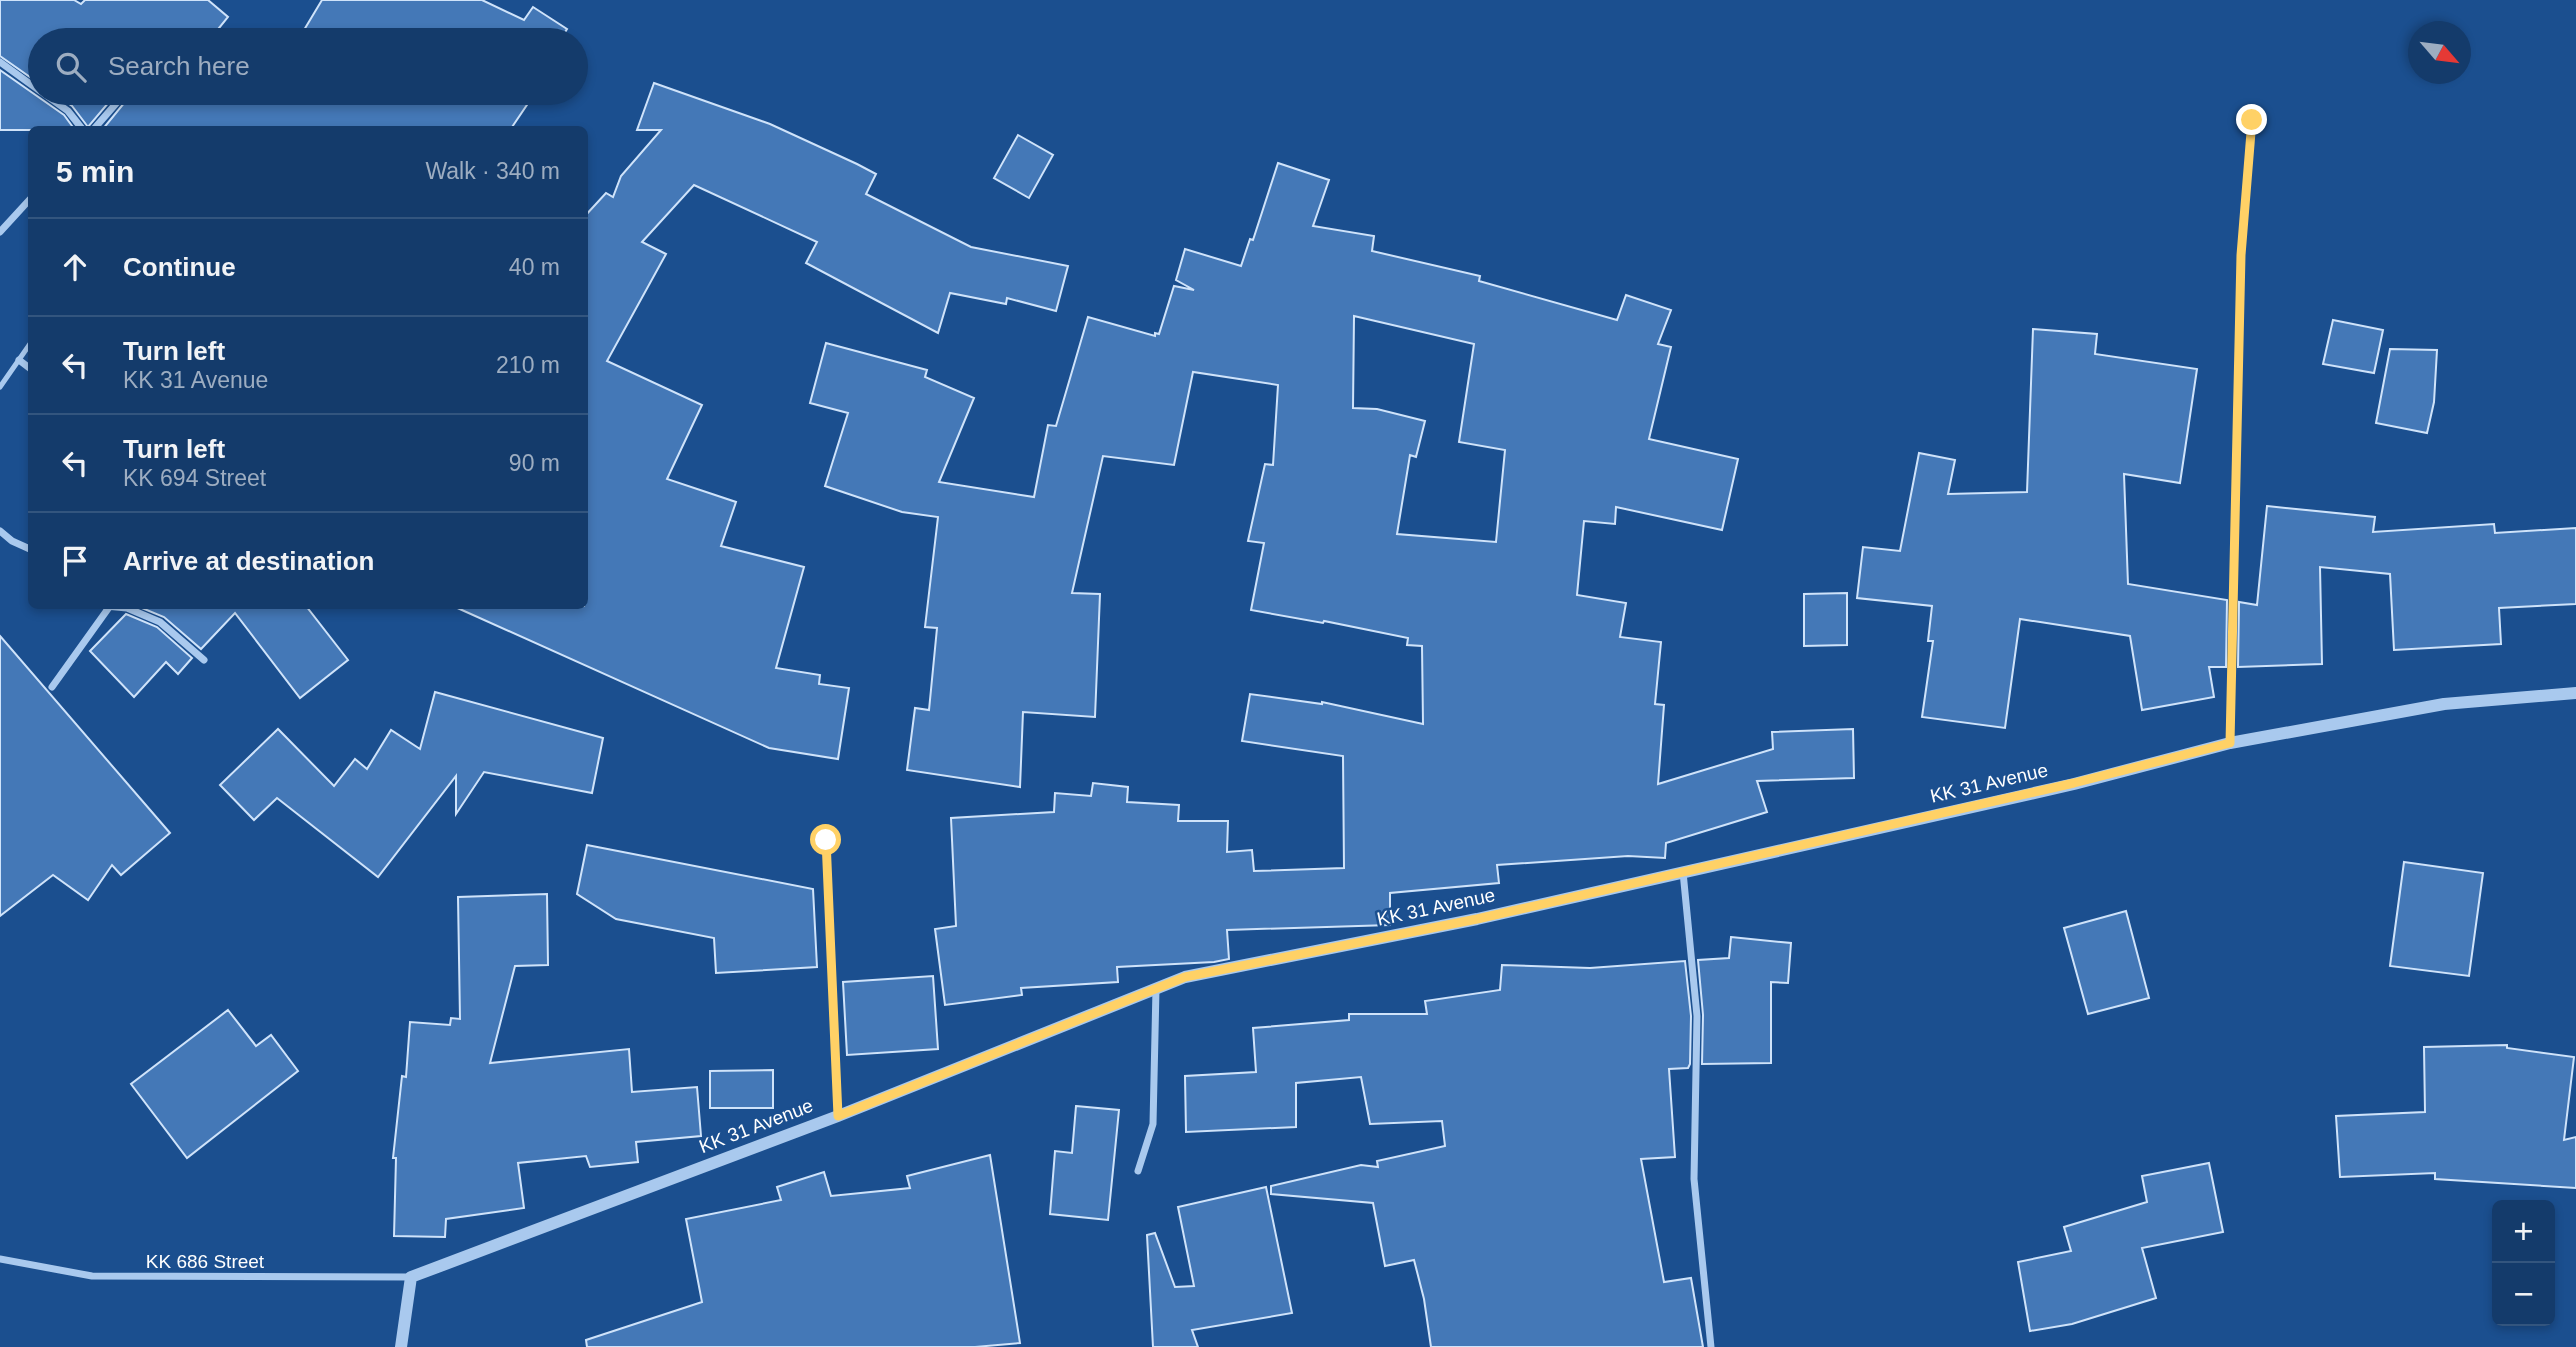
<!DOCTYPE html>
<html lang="en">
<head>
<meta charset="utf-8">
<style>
	body { margin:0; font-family:Helvetica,sans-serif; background:#1d4271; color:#f1f3f6 }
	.controls { position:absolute; right:21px; bottom:21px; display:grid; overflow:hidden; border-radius:10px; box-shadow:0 4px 10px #0003 }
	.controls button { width:63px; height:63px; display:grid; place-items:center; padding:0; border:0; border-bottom:2px solid #33557e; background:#143b6b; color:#f1f3f6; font:35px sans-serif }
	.compass { position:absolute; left:2408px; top:21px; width:63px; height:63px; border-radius:50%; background:#143b6b; box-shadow:0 4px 10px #0003; rotate:118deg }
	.stop { position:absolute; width:21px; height:21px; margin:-16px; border:5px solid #ffd166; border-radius:50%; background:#fff }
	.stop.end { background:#ffd166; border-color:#fff; box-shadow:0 2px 7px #0008 }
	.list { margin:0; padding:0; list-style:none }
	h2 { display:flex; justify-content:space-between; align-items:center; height:91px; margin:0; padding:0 28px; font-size:30px }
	h2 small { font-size:23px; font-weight:400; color:#9dadc1 }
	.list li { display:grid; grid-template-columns:46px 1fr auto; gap:21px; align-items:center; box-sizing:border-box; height:98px; padding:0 28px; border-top:2px solid #33557e }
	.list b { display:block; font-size:26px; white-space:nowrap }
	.list p { margin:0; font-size:23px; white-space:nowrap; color:#9dadc1 }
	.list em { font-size:23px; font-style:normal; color:#9dadc1 }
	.icon { flex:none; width:38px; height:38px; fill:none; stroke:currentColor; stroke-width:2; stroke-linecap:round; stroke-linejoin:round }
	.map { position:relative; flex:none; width:2576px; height:1347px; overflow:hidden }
	.search { position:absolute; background:#143b6b; box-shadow:0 4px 10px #0003; left:28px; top:28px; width:560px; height:77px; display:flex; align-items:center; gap:18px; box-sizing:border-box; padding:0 24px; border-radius:38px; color:#9dadc1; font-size:26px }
	.panel { position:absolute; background:#143b6b; box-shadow:0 4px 10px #0003; left:28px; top:126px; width:560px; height:483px; border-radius:10px }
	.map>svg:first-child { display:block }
	.building { fill:#4478b7; stroke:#cfe3fa; stroke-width:2; fill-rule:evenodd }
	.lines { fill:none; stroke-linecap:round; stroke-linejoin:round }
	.service { stroke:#a9c9ee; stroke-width:5 }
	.minor { stroke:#a9c9ee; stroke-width:7 }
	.tertiary { stroke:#a9c9ee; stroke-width:12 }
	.route { stroke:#ffd166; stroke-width:9 }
	.labels { text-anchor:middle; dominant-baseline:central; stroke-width:5; stroke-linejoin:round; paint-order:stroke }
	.street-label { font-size:19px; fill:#fff; stroke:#1b4f8f }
</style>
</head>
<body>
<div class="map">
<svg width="2576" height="1347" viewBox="0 0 2576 1347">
	<rect width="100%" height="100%" fill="#1b4f8f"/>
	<g class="building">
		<path d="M0 0H74L81 4 85 0H208L228 17 215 33 223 40H40V84L0 56Z"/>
		<path d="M322 0H482L524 20 533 7 567 29 560 40H298Z"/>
		<path d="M0 70 64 115 75 130H0Z"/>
		<path d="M654 83 770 124 857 164 876 174 866 194 971 247 1068 266 1056 311 1007 298 1006 304 950 293 938 333 806 263 817 242 694 185 642 242 666 254 607 361 702 405 667 479 736 502 721 546 804 567 776 668 820 675 819 684 849 688 838 759 769 748 453 606H584V217L606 193 613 197 621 176 661 130H637Z"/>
		<path d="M53 93H535L510 130H102L125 102 123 94 115 95 88 127 72 106Z"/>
		<path d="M1018 135 1053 155 1029 198 994 178Z"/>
		<path d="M1278 163 1329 180 1313 226 1374 236 1372 251 1480 276 1479 281 1617 320 1626 295 1671 310 1658 344 1671 347 1649 439 1738 459 1722 530 1616 507 1615 524 1584 521 1577 595 1626 603 1620 637 1661 642 1655 704 1664 705 1658 784 1773 749 1772 732 1853 729 1854 778 1757 781 1767 812 1666 843 1665 858 1628 856 1497 865 1499 883 1390 893V925L1227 930 1229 959 1214 962 1117 967 1118 982 1021 988 1022 995 945 1005 935 929 956 926 951 818 1054 812 1055 793 1091 796 1093 783 1128 787 1127 802 1179 805 1178 821H1228L1227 852 1252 850 1254 871 1344 868 1343 756 1242 741 1250 694 1322 704V702L1423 724 1422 646 1407 645 1408 638 1324 621 1323 623 1251 610 1264 543 1248 541 1265 464 1273 465 1278 385 1193 372 1174 465 1103 456 1072 593 1100 594 1095 717 1023 712 1020 787 907 770 915 708 929 710 937 628 925 627 938 517 902 512 825 486 848 413 810 403 826 343 927 370 925 377 974 398 939 482 1034 497 1048 425 1056 426 1088 317 1155 336V333L1159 334 1174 286 1194 290 1176 280 1185 249 1241 266 1250 239 1253 240ZM1354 316 1474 344 1459 442 1505 450 1496 542 1397 534 1410 455 1416 457 1425 421 1377 409 1353 408Z"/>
		<path d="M2333 320 2383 330 2374 373 2323 364Z"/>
		<path d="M2033 329 2097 334 2095 354 2197 369 2180 483 2124 474 2128 584 2227 600 2226 667H2209L2214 697 2142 710 2130 636 2020 619 2005 728 1922 717 1933 641H1928L1932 606 1857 598 1863 547 1900 551 1919 453 1955 460 1948 494 2027 492Z"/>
		<path d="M2390 349 2437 350 2434 402 2427 433 2376 423Z"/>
		<path d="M2267 506 2375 517 2373 532 2494 524 2495 533 2576 528V604L2499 608 2501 644 2394 650 2390 574 2320 567 2322 664 2238 667 2239 602 2257 605Z"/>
		<path d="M1847 593V645L1804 646V594Z"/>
		<path d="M137 606H306L348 660 300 698 235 613 201 649 164 617Z"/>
		<path d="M126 614 157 627 192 658 178 674 166 662 134 697 90 651Z"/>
		<path d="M0 636 170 833 121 875 112 865 88 900 53 875 0 916Z"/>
		<path d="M435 692 603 738 592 793 484 772 456 814V776L378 877 277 798 254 820 220 785 278 729 334 786 355 759 367 769 391 730 420 749Z"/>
		<path d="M587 845 813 889 817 967 716 973 714 938 616 919 577 894Z"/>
		<path d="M2404 862 2483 873 2469 976 2390 966Z"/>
		<path d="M547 894 548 965 515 966 490 1063 629 1049 632 1092 697 1087 701 1136 636 1142 638 1162 590 1167 586 1156 518 1163 524 1208 446 1219 445 1237 394 1236 396 1158H393L402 1076 406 1077 410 1022 450 1025 451 1018 460 1019 458 897Z"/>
		<path d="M2126 911 2149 998 2088 1014 2064 928Z"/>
		<path d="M1731 937 1791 943 1788 983 1771 982V1063L1702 1064 1703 1015 1698 960 1729 958Z"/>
		<path d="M1685 961 1691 1016 1690 1064 1688 1068 1669 1069 1675 1157 1641 1159 1664 1282 1691 1278 1703 1347H1431L1424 1299 1414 1260 1385 1266 1373 1203 1271 1194V1186L1361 1165 1378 1167 1377 1161 1445 1146 1442 1121 1370 1124 1361 1077 1296 1083V1127L1186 1132 1185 1076 1256 1072 1253 1028 1349 1020V1014H1427L1425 1001 1500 990 1502 965 1590 968Z"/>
		<path d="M933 976 938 1049 847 1055 843 982Z"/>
		<path d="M228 1010 256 1046 271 1035 298 1071 187 1158 131 1084Z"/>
		<path d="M2507 1045V1048L2574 1057 2564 1140 2576 1137V1188L2435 1179V1173L2340 1177 2336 1116 2425 1112 2424 1047Z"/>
		<path d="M773 1070V1108H710V1071Z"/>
		<path d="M1076 1106 1119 1110 1108 1220 1050 1214 1055 1151 1072 1153Z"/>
		<path d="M990 1155 1020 1343 975 1347H587L586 1340 702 1302 686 1219 781 1200 777 1187 824 1172 831 1196 910 1188 907 1176Z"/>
		<path d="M2209 1163 2223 1232 2142 1248 2156 1298 2072 1324 2030 1331 2018 1262 2071 1251 2064 1227 2147 1202 2142 1176Z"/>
		<path d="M1266 1187 1292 1313 1192 1330 1198 1347H1153L1147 1235 1155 1233 1175 1287 1194 1286 1178 1207Z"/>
	</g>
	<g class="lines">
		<path class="service" d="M0 387 32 341"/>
		<g class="minor">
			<path d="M0 62 40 91"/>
			<path d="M43 93 68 111 83 130"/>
			<path d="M93 130 120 99"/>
			<path d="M0 232 32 197"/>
			<path d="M19 360 32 370"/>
			<path d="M0 531 12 541 32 550"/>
			<path d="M105 606 127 608 160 622 204 660"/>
			<path d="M52 687 110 606"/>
			<path d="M2230 743 2241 255 2252 120"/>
			<path d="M826 840 838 1116"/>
			<path d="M1683 872 1697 1016 1694 1179 1711 1347"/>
			<path d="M1138 1171 1153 1124 1156 989"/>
			<path d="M0 1259 92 1276 411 1277"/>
		</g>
		<path class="tertiary" d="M401 1347 411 1277 838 1116 1185 977 1477 919 2074 784 2230 743 2444 704 2576 693"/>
	</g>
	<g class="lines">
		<path class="route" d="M826 840 838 1116 1185 977 1477 919 2074 783 2230 743 2241 255 2252 120"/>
	</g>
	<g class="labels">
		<g class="street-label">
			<text transform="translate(1989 783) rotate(-13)">KK 31 Avenue</text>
			<text transform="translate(1436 907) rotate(-12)">KK 31 Avenue</text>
			<text transform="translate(756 1126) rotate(-21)">KK 31 Avenue</text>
			<text x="205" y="1261">KK 686 Street</text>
		</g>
	</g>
</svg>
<div class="controls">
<button>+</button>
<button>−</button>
</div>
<svg class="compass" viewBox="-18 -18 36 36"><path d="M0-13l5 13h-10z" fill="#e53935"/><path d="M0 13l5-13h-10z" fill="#9dadc1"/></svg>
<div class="stop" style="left:826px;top:840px"></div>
<div class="stop end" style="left:2252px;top:120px"></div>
<div class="search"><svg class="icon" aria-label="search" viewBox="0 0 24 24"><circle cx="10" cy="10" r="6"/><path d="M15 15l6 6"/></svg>Search here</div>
<section class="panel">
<h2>5 min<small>Walk · 340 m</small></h2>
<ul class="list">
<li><svg class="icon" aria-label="ahead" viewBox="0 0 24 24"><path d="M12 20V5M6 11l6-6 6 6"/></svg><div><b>Continue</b></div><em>40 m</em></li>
<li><svg class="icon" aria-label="left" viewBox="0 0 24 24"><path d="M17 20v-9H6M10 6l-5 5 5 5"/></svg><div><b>Turn left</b><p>KK 31 Avenue</p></div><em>210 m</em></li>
<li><svg class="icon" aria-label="left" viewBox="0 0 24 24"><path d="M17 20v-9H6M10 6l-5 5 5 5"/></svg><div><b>Turn left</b><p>KK 694 Street</p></div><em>90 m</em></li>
<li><svg class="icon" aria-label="arrive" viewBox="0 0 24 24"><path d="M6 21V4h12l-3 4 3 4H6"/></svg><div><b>Arrive at destination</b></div></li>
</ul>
</section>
</div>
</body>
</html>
